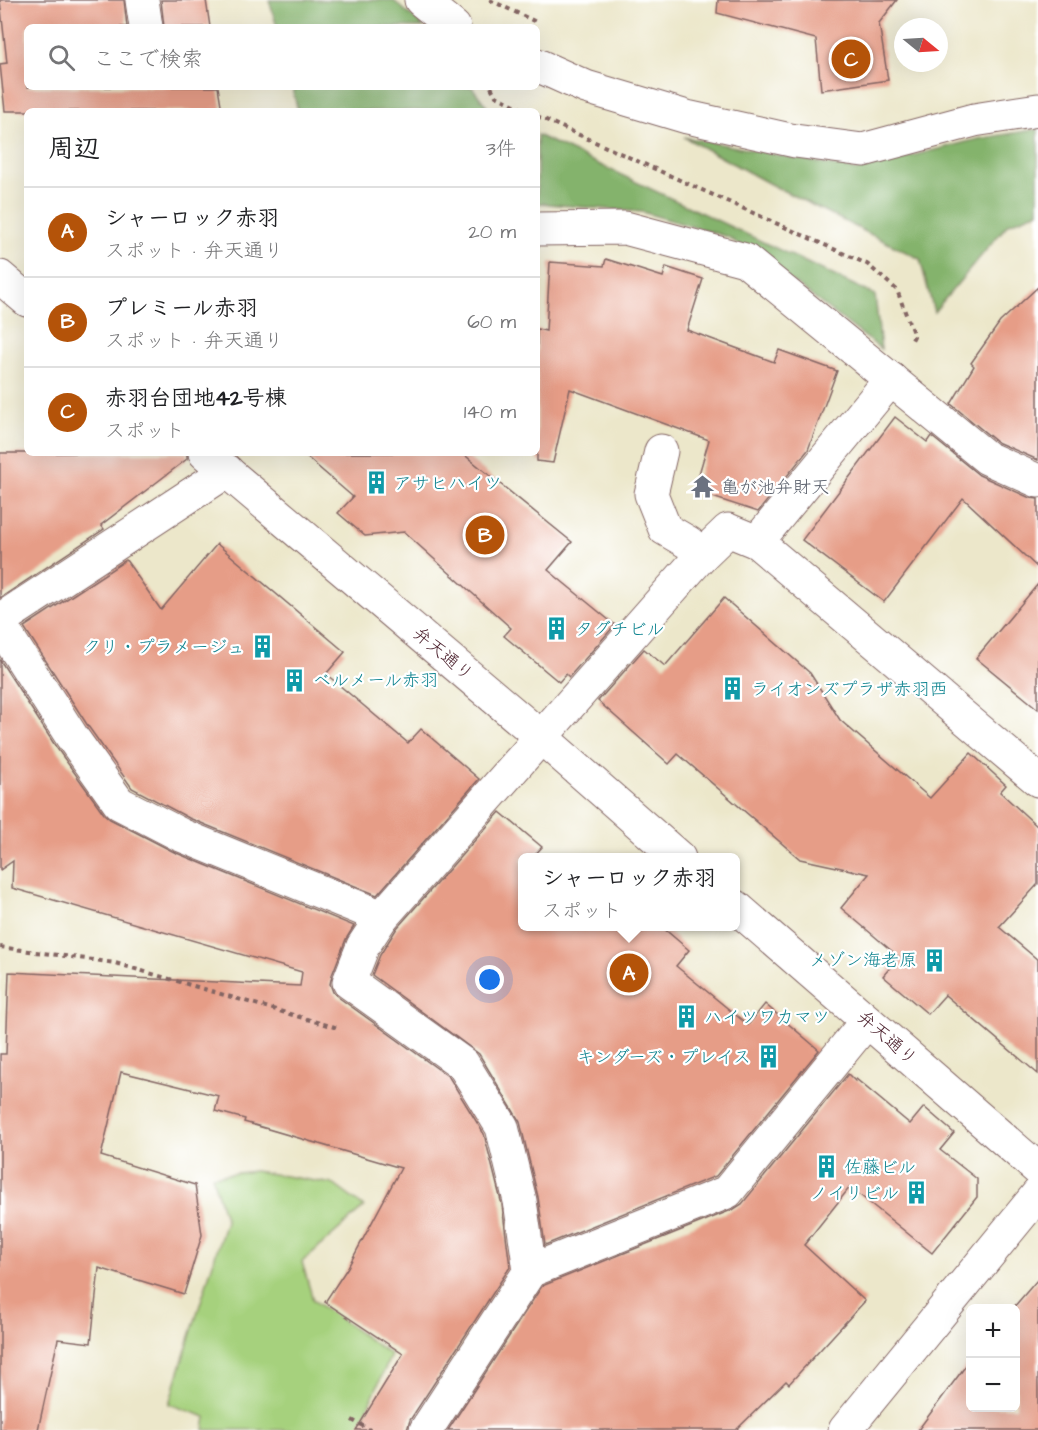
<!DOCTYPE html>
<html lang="ja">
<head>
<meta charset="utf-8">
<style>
	body { margin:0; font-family:"Architects Daughter","Klee One",sans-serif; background:#f2f2f2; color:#202124 }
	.controls { position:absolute; right:18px; bottom:18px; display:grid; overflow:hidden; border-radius:9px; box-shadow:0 6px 24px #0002 }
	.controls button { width:54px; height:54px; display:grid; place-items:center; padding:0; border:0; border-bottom:2px solid #e0e0e0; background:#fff; color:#202124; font:30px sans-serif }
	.compass { position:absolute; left:894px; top:18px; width:54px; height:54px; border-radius:50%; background:#fff; box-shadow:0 6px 24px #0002; rotate:108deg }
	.you { position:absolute; left:490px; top:980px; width:21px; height:21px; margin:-15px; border:4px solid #fff; border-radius:50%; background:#1a73e8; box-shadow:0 0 0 9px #1a73e833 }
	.badge { display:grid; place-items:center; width:39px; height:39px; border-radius:50%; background:#b45309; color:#fff; font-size:20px; font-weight:700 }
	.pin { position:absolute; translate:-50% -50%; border:3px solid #fff; box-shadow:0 2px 6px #0006 }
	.popup { position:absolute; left:518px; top:853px; width:222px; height:78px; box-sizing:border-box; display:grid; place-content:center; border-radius:9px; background:#fff; filter:drop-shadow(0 2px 4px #0005); font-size:20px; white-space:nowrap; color:#757577 }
	.popup b { font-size:22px; color:#202124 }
	.popup::after { content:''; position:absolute; left:50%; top:100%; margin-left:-12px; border:12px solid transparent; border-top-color:#fff }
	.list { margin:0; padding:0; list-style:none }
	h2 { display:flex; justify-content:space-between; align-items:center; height:78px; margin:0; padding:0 24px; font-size:26px }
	h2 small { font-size:20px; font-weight:400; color:#757577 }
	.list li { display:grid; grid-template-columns:39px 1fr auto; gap:18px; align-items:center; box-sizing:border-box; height:90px; padding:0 24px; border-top:2px solid #e0e0e0 }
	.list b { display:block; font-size:22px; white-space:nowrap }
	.list p { margin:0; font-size:20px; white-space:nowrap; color:#757577 }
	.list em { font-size:20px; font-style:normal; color:#757577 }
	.icon { flex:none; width:33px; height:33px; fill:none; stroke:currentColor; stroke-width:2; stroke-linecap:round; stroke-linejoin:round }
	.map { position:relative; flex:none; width:1038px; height:1430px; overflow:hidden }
	.search { position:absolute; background:#fff; box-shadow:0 6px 24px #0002; left:24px; top:24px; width:516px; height:66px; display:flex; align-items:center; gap:15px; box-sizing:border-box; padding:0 21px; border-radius:9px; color:#757577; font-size:22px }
	.panel { position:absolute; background:#fff; box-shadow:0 6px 24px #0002; left:24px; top:108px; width:516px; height:348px; border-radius:9px }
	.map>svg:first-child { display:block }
	.green { fill:#a6d17d; stroke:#787854; stroke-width:1.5 }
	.forest { fill:#84b36c; stroke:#67694c; stroke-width:1.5 }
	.building { fill:#e69d87 }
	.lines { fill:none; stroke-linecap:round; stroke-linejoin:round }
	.minor-casing { stroke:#836563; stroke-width:35 }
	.path { stroke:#836563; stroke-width:4; stroke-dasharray:4.5 4.5; stroke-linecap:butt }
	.minor { stroke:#fff; stroke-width:33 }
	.labels { text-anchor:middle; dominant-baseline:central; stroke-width:4.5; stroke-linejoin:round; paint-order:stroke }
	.culture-label { font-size:18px; fill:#0d838f; stroke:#fff; text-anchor:start }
	.worship-label { font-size:18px; fill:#5b616d; stroke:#fff; text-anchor:start }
	.street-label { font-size:18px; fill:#4a1f2b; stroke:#fff }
</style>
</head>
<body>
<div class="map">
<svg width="1038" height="1430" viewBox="0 0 1038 1430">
	<rect width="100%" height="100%" fill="#fff"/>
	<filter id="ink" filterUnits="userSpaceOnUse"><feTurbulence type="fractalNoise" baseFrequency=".0167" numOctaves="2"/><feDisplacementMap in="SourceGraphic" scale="12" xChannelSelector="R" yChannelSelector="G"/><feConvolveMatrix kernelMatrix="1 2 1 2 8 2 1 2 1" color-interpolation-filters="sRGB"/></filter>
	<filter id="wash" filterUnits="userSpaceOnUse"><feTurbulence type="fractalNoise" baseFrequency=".008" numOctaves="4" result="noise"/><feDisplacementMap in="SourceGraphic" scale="24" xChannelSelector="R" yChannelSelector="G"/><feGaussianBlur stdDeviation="1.35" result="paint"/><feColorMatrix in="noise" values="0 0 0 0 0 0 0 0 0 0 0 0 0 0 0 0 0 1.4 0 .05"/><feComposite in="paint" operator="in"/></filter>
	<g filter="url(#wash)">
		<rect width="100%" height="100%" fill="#ece7ca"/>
		<path class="green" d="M255 1171 333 1184 364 1207 302 1262 313 1300 391 1355 358 1430H204L206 1417 169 1404 226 1221 212 1176Z"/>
		<g class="forest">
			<path d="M269 0H393L424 27H277Z"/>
			<path d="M292 87H472L490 111H298Z"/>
			<path d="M1038 129V212L1008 224 934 312 920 259 770 184 684 137 856 170 978 139Z"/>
			<path d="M537 135 875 295 881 349 801 288 728 237 642 212 537 203Z"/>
		</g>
		<g id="blocks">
			<g class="building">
				<path d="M0 0H124L127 27H27V87H218L222 111H5L0 64 7 63Z"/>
				<path d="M161 0H206L210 27H164Z"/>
				<path d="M718 0H897L879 23 888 80 821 90 816 39 717 13Z"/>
				<path d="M606 259 663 277 666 267 703 279 687 330 774 362 779 350 837 371 808 450 758 512 694 491 709 440 570 389 553 463 537 461V329L546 331 550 262 604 266Z"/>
				<path d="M1038 287V460L997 442 951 404 974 366 971 363 1000 322Z"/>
				<path d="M895 417 927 442 931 436 979 475 1030 498 1038 499V568L963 498 884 602 802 540Z"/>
				<path d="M0 453H187V459L101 525 104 529 0 598Z"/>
				<path d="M302 453H462L572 542 548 570 615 625 569 677 566 674 559 682 504 636 511 628 404 532 365 536 338 513 353 497Z"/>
				<path d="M217 544 345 652 326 674 408 743 421 729 479 779 377 895 189 818 132 788 88 726 24 627 126 560 161 610Z"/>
				<path d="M1038 584V709L976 658Z"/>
				<path d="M724 598 810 673 840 720 930 798 971 753 1006 785 1000 792 1038 827V884L999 927 1038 960V1074L945 995 928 1014 883 976 899 957 841 908 869 874 800 859 678 754 669 764 598 701 644 649 665 666Z"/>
				<path d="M0 660 56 747 104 814 110 819 174 852 354 926 346 939 332 975 330 984 333 992 338 997 449 1077 484 1134 502 1205 510 1267 410 1420 407 1430H356L403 1354 325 1302 348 1267 401 1168 244 1122 245 1119 215 1111 219 1096 121 1072 101 1156 195 1185 202 1235 184 1294 99 1268 91 1343 58 1339 38 1430H0V1054H6L9 972 300 986 302 972 12 888 13 861 0 870Z"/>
				<path d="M500 812 542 847 532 858H522V927H662L689 950 676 966 748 1025 765 1004 819 1050 716 1176 545 1245 538 1197 520 1122 479 1054 372 975 380 955 397 928Z"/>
				<path d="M848 1074 855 1081 856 1079 910 1124 924 1107 954 1133 940 1150 977 1179V1197L932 1253 850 1187 804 1245 865 1301 789 1384 786 1381 736 1430H448L542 1286 734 1209 742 1204Z"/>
				<path d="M1038 1279V1430H918L970 1360V1407H1016V1308H1013Z"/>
			</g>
		</g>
	</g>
	<g filter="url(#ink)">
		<use href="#blocks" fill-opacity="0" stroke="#836563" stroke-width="1.5"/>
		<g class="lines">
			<defs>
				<g id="minor">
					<path d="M142 0 146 27"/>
					<path d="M421 0 454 27"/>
					<path d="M537 65 586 87 687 117 795 141 863 150 974 120 1038 110"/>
					<path d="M537 229 625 228 745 260 987 458 1038 481"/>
					<path d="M0 277 27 300"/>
					<path d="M661 451 651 494 665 529 689 543 701 556"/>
					<path d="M205 453 541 737 679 858"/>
					<path d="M757 542 1038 780"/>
					<path d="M0 620 227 471"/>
					<path d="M0 625 72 737 119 803 181 835 382 917"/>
					<path d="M736 907 1038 1169"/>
					<path d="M530 1271 727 1192 867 1021"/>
					<path d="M426 1430 530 1271 520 1201 502 1127 463 1064 349 982 363 946 382 917 701 556 728 530 757 542 891 379"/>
					<path d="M845 1430 1038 1194"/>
				</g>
			</defs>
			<use href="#minor" class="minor-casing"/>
			<g class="path">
				<path d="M490 0 536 22"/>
				<path d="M491 87 496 96 527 111"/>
				<path d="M537 116 867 264 897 290 914 336 911 342"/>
				<path d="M0 947 115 963 334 1027 335 1024"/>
				<path d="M352 1420 370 1430"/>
			</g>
			<use href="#minor" class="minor"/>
		</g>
	</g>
	<defs>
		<symbol id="building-bare" viewBox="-9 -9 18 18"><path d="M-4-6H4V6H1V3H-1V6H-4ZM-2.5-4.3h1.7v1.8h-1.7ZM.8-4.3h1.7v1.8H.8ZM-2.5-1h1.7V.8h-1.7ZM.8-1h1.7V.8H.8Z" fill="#0f9aa8" stroke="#fff" stroke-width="2.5" paint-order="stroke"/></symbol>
		<symbol id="temple-bare" viewBox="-9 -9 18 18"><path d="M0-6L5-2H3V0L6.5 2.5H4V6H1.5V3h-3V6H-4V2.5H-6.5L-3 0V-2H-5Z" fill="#6b7280" stroke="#fff" stroke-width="2.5" paint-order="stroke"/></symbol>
	</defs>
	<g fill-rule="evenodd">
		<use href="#building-bare" x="360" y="466" width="33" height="33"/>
		<use href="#temple-bare" x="686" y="470" width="33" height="33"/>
		<use href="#building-bare" x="540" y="612" width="33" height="33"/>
		<use href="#building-bare" x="246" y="630" width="33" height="33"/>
		<use href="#building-bare" x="278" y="664" width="33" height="33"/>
		<use href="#building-bare" x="716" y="672" width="33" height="33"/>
		<use href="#building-bare" x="918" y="944" width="33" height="33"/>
		<use href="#building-bare" x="670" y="1000" width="33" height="33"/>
		<use href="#building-bare" x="752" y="1040" width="33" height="33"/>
		<use href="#building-bare" x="810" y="1150" width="33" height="33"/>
		<use href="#building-bare" x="900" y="1176" width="33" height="33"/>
	</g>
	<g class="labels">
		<g class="culture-label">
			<text x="394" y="483">アサヒハイツ</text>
			<text x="575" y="629">タグチビル</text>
			<text x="245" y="647" text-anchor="end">クリ・プラメージュ</text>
			<text x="313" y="680">ベルメール赤羽</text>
			<text x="751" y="689">ライオンズプラザ赤羽西</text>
			<text x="917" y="960" text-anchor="end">メゾン海老原</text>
			<text x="704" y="1017">ハイツワカマツ</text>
			<text x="751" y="1057" text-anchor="end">キンダーズ・プレイス</text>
			<text x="844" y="1167">佐藤ビル</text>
			<text x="899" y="1193" text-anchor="end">ノイリビル</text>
		</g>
		<g class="worship-label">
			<text x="721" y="487">亀が池弁財天</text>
		</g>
		<g class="street-label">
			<text transform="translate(443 654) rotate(40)">弁天通り</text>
			<text transform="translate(887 1038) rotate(41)">弁天通り</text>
		</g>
	</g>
</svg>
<div class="controls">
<button>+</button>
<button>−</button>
</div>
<svg class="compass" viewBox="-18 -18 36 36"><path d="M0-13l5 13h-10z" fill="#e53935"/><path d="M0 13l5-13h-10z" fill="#757577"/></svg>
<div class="you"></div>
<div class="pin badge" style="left:629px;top:973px">A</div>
<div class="popup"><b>シャーロック赤羽</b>スポット</div>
<div class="pin badge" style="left:485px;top:535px">B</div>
<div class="pin badge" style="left:851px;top:59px">C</div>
<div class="search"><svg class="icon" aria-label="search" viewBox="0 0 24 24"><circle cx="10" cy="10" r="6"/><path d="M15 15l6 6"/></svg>ここで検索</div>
<section class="panel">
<h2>周辺<small>3件</small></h2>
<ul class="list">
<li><span class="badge">A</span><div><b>シャーロック赤羽</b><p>スポット · 弁天通り</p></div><em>20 m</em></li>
<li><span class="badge">B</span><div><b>プレミール赤羽</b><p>スポット · 弁天通り</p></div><em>60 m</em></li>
<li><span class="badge">C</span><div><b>赤羽台団地42号棟</b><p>スポット</p></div><em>140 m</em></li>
</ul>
</section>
</div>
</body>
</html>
